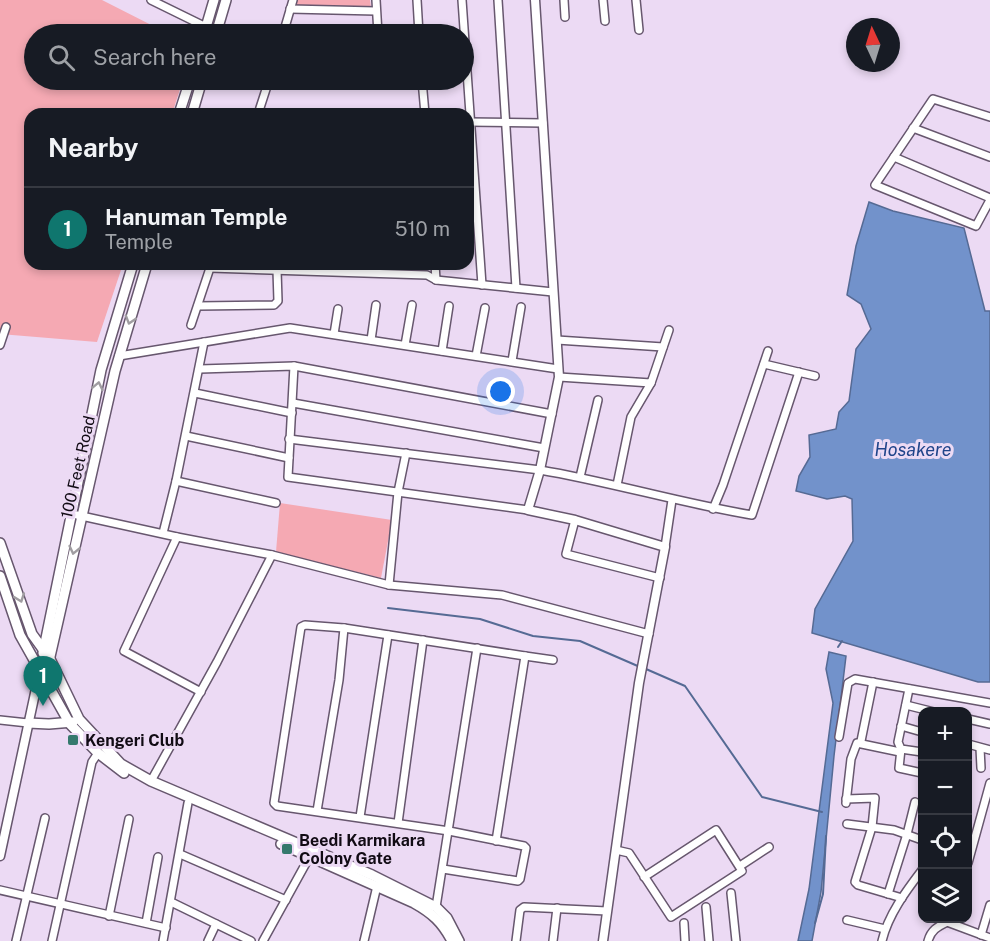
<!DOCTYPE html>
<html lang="en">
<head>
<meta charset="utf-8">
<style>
	body { margin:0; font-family:"Public Sans",sans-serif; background:#20242c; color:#f1f3f6 }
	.controls { position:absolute; right:18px; bottom:18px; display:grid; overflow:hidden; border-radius:12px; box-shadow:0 3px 9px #0003 }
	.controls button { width:54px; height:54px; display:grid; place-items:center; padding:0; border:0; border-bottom:2px solid #363941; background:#171b24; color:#f1f3f6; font:30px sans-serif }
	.compass { position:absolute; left:846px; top:18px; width:54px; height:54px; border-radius:50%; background:#171b24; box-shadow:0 3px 9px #0003; rotate:356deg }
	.you { position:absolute; left:501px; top:392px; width:21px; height:21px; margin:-15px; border:4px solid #fff; border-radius:50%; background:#1a73e8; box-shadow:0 0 0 9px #1a73e833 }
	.badge { display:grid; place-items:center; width:39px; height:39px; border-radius:50%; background:#0f766e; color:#fff; font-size:20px; font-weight:700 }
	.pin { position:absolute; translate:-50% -50px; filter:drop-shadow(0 2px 3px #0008) }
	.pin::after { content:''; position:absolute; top:32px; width:21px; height:18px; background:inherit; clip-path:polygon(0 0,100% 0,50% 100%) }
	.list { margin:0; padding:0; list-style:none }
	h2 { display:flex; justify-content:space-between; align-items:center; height:78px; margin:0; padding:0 24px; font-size:26px }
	h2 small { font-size:20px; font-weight:400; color:#9ea1a6 }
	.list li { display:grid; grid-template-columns:39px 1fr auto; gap:18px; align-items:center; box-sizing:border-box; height:84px; padding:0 24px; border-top:2px solid #363941 }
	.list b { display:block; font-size:22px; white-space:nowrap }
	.list p { margin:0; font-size:20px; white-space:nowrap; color:#9ea1a6 }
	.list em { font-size:20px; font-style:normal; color:#9ea1a6 }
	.icon { flex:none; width:33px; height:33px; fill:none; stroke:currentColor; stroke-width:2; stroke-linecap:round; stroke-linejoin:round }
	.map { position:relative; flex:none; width:990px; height:941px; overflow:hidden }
	.search { position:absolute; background:#171b24; box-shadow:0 3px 9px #0003; left:24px; top:24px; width:450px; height:66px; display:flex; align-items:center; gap:15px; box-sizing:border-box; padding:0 21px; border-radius:33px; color:#9ea1a6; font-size:22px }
	.panel { position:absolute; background:#171b24; box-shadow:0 3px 9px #0003; left:24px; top:108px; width:450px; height:162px; border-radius:18px }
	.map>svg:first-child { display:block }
	.green { fill:#f5a9b3 }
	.water { fill:#7292cb; stroke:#556a94; stroke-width:1.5 }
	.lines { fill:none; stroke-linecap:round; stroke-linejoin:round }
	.stream { stroke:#556a94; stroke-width:2 }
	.minor-casing { stroke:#67576e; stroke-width:10 }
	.tertiary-casing { stroke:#67576e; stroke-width:11 }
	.secondary-casing { stroke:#67576e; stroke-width:12 }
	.minor { stroke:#fff; stroke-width:7 }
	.tertiary { stroke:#fff; stroke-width:8 }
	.secondary { stroke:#fff; stroke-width:9 }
	.oneway { stroke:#a09da1 }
	.poi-dot { fill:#35796d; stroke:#ecdaf4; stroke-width:2 }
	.labels { text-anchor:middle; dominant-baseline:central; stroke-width:6; stroke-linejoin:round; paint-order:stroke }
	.street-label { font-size:16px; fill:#110b14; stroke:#ecdaf4 }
	.poi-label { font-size:16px; font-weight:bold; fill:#110b14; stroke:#ecdaf4; text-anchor:start }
	.water-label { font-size:18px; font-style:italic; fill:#20448a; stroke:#ecdaf4 }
</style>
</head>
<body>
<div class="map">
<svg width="990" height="941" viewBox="0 0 990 941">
	<rect width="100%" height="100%" fill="#ecdaf4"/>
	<g class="green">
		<path d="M0 0H102L169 34H34V80H183L172 114H30V264H123L97 342 0 334Z"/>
		<path d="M296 0H370L371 8 294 6Z"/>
		<path d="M280 503 392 520 381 578 276 552Z"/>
	</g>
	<g class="water">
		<path d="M869 202 893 211 964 228 985 311H990V682H978L812 633 815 609 853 541 852 499 845 496 827 499 796 491 799 476 810 457 809 435 836 429 839 412 849 401 856 349 871 329 861 304 847 295 856 246Z"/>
		<path d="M829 652 846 656 834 756 821 892 812 941H798L809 889 833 703 826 669Z"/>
	</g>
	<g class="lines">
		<g class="stream">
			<path d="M388 608 480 619 533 636 580 641 640 667"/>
			<path d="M838 647 842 641"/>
			<path d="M646 669 685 686 762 797 822 812"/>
			<path d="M815 923 823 894 826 836"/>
		</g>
		<defs>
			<g id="minor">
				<path d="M151 0 206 27"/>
				<path d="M376 0 378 34"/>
				<path d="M417 0 419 34"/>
				<path d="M462 0 482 285"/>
				<path d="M498 0 516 288"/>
				<path d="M564 0 565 17"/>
				<path d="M603 0 605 21"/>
				<path d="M636 0 639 30"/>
				<path d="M290 9 376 11"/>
				<path d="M353 30V34"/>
				<path d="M283 34 293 0"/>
				<path d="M422 80 425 114"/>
				<path d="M268 82 422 83"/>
				<path d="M258 114 269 80"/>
				<path d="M990 117 933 99 875 185 976 226 990 200"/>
				<path d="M468 122 543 123"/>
				<path d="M913 128 990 157"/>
				<path d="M894 157 990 198"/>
				<path d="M435 264 436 280"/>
				<path d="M210 268 427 275 436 280 553 292"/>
				<path d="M198 306 274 305 278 301 277 270"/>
				<path d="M191 325 211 265"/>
				<path d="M334 334 338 309"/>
				<path d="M371 340 376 305"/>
				<path d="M557 340 663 347"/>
				<path d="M0 345 6 327"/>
				<path d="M405 345 412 305"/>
				<path d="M442 351 449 306"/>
				<path d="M119 356 290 328 558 369"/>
				<path d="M476 356 485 308"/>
				<path d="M512 361 521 307"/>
				<path d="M764 364 815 376"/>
				<path d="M294 366 288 477 528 510"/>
				<path d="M200 369 294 366 552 414"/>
				<path d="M559 377 651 383 669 330"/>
				<path d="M195 393 292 413"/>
				<path d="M293 403 544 448"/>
				<path d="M186 436 289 458"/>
				<path d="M289 439 540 470C611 482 680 503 752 515L799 372"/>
				<path d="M580 477 598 400"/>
				<path d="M176 481 276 503"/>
				<path d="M617 485 631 417 651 383"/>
				<path d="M713 509 723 485 768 351"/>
				<path d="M77 515 177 537 272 555 389 585 502 595 649 634"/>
				<path d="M575 520 566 554 660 578"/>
				<path d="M163 533 176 481 204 342"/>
				<path d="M177 537 124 651 201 692"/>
				<path d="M665 547 672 500"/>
				<path d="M389 585 398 492 406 453"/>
				<path d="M525 656 553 660"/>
				<path d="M909 689 898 742 901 749 922 752"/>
				<path d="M906 705 934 712"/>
				<path d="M968 719 990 724"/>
				<path d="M0 720 28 723"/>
				<path d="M901 726 922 732"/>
				<path d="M839 737 848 683 855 679 990 703"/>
				<path d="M861 741 873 682"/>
				<path d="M968 744 990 750"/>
				<path d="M980 748 981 768"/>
				<path d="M901 749 899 768 922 773"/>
				<path d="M151 781 217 662 272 555"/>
				<path d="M846 799 875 798 872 827 855 882 858 885 902 898"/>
				<path d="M846 803 851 759 857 743 900 752"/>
				<path d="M317 811 339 680 344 628"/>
				<path d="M360 817 388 635"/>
				<path d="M398 823 423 640"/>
				<path d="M847 824 894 830 922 840"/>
				<path d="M616 850 629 853 671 917 742 871 716 830 644 877"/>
				<path d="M180 854 286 900"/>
				<path d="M968 863 990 783"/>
				<path d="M740 866 769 847"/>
				<path d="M443 869 518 881 520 879 526 848 524 846 449 831 277 806 274 803 301 627 305 625 344 628 525 656 496 841"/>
				<path d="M0 890 166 928"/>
				<path d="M731 893 736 941"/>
				<path d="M888 894 907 834 915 802"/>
				<path d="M171 902 251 941"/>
				<path d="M436 907 477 648"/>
				<path d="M706 907 709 941"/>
				<path d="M109 916 129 819"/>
				<path d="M948 918 947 922 990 938"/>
				<path d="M847 920 885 929"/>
				<path d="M146 923 158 857"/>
				<path d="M684 923 685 941"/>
				<path d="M981 935 990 905"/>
				<path d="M16 941 45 818"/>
				<path d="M52 941 92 762 98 753"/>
				<path d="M163 941 188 803"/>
				<path d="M208 941 216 924"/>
				<path d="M263 941 311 854"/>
				<path d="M364 941 377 886"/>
				<path d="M516 941 520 910 524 907 607 911"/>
				<path d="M553 941 557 908"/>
				<path d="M882 941C888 915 906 891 922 870"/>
				<path d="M928 941C931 930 937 927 947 922"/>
			</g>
			<g id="tertiary">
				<path d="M535 0 559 377 540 470 528 510 575 520 665 547 639 683 603 941"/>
				<path d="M0 856 40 670"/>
			</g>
			<g id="secondary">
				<path d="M204 34 214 0"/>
				<path d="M216 34 226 0"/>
				<path d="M179 114 190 80"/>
				<path d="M192 114 202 80"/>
				<path d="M0 543 32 634 50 659 79 719 121 764 151 781 372 875 436 907 447 918 459 941"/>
				<path d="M0 576 20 635 70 724 98 753 124 773"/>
				<path d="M43 653 101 370 133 264"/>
				<path d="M49 661 115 371 147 264"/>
				<path d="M28 723 49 724 73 722"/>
				<path d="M281 844 414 903C432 913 442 922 452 941"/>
			</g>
		</defs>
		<use href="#minor" class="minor-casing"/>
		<use href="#tertiary" class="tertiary-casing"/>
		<use href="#secondary" class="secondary-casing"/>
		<use href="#minor" class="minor"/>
		<use href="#tertiary" class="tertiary"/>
		<use href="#secondary" class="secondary"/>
	</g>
	<defs><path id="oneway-chevron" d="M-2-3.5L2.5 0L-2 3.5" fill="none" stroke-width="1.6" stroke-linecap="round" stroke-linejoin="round" transform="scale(1.5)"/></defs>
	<g class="oneway">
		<use href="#oneway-chevron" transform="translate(130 320) rotate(107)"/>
		<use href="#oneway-chevron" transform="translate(98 386) rotate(-78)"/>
		<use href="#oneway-chevron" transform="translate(74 550) rotate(103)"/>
		<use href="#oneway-chevron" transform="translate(20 598) rotate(70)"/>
	</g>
	<g class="poi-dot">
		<rect x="67" y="734" width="12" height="12" rx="3"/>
		<rect x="281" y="843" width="12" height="12" rx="3"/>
	</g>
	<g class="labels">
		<g class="street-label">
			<text transform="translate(78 467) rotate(-77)">100 Feet Road</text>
		</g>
		<g class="poi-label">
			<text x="85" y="740">Kengeri Club</text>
			<text x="299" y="840">Beedi Karmikara<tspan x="299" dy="18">Colony Gate</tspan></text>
		</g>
		<g class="water-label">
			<text x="913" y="449">Hosakere</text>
		</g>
	</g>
</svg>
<div class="controls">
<button>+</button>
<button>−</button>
<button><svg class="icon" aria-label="locate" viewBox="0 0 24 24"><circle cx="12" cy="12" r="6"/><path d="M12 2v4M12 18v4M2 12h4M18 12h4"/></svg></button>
<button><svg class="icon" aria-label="layers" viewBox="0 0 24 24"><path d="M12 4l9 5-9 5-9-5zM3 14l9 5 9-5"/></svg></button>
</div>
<svg class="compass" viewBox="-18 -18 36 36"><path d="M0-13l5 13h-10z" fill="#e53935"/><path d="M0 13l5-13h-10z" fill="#9ea1a6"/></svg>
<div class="you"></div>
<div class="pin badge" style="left:43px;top:706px">1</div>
<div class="search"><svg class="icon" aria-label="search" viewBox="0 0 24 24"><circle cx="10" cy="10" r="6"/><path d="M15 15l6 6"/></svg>Search here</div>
<section class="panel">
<h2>Nearby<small></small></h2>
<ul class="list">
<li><span class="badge">1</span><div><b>Hanuman Temple</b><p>Temple</p></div><em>510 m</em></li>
</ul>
</section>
</div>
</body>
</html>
